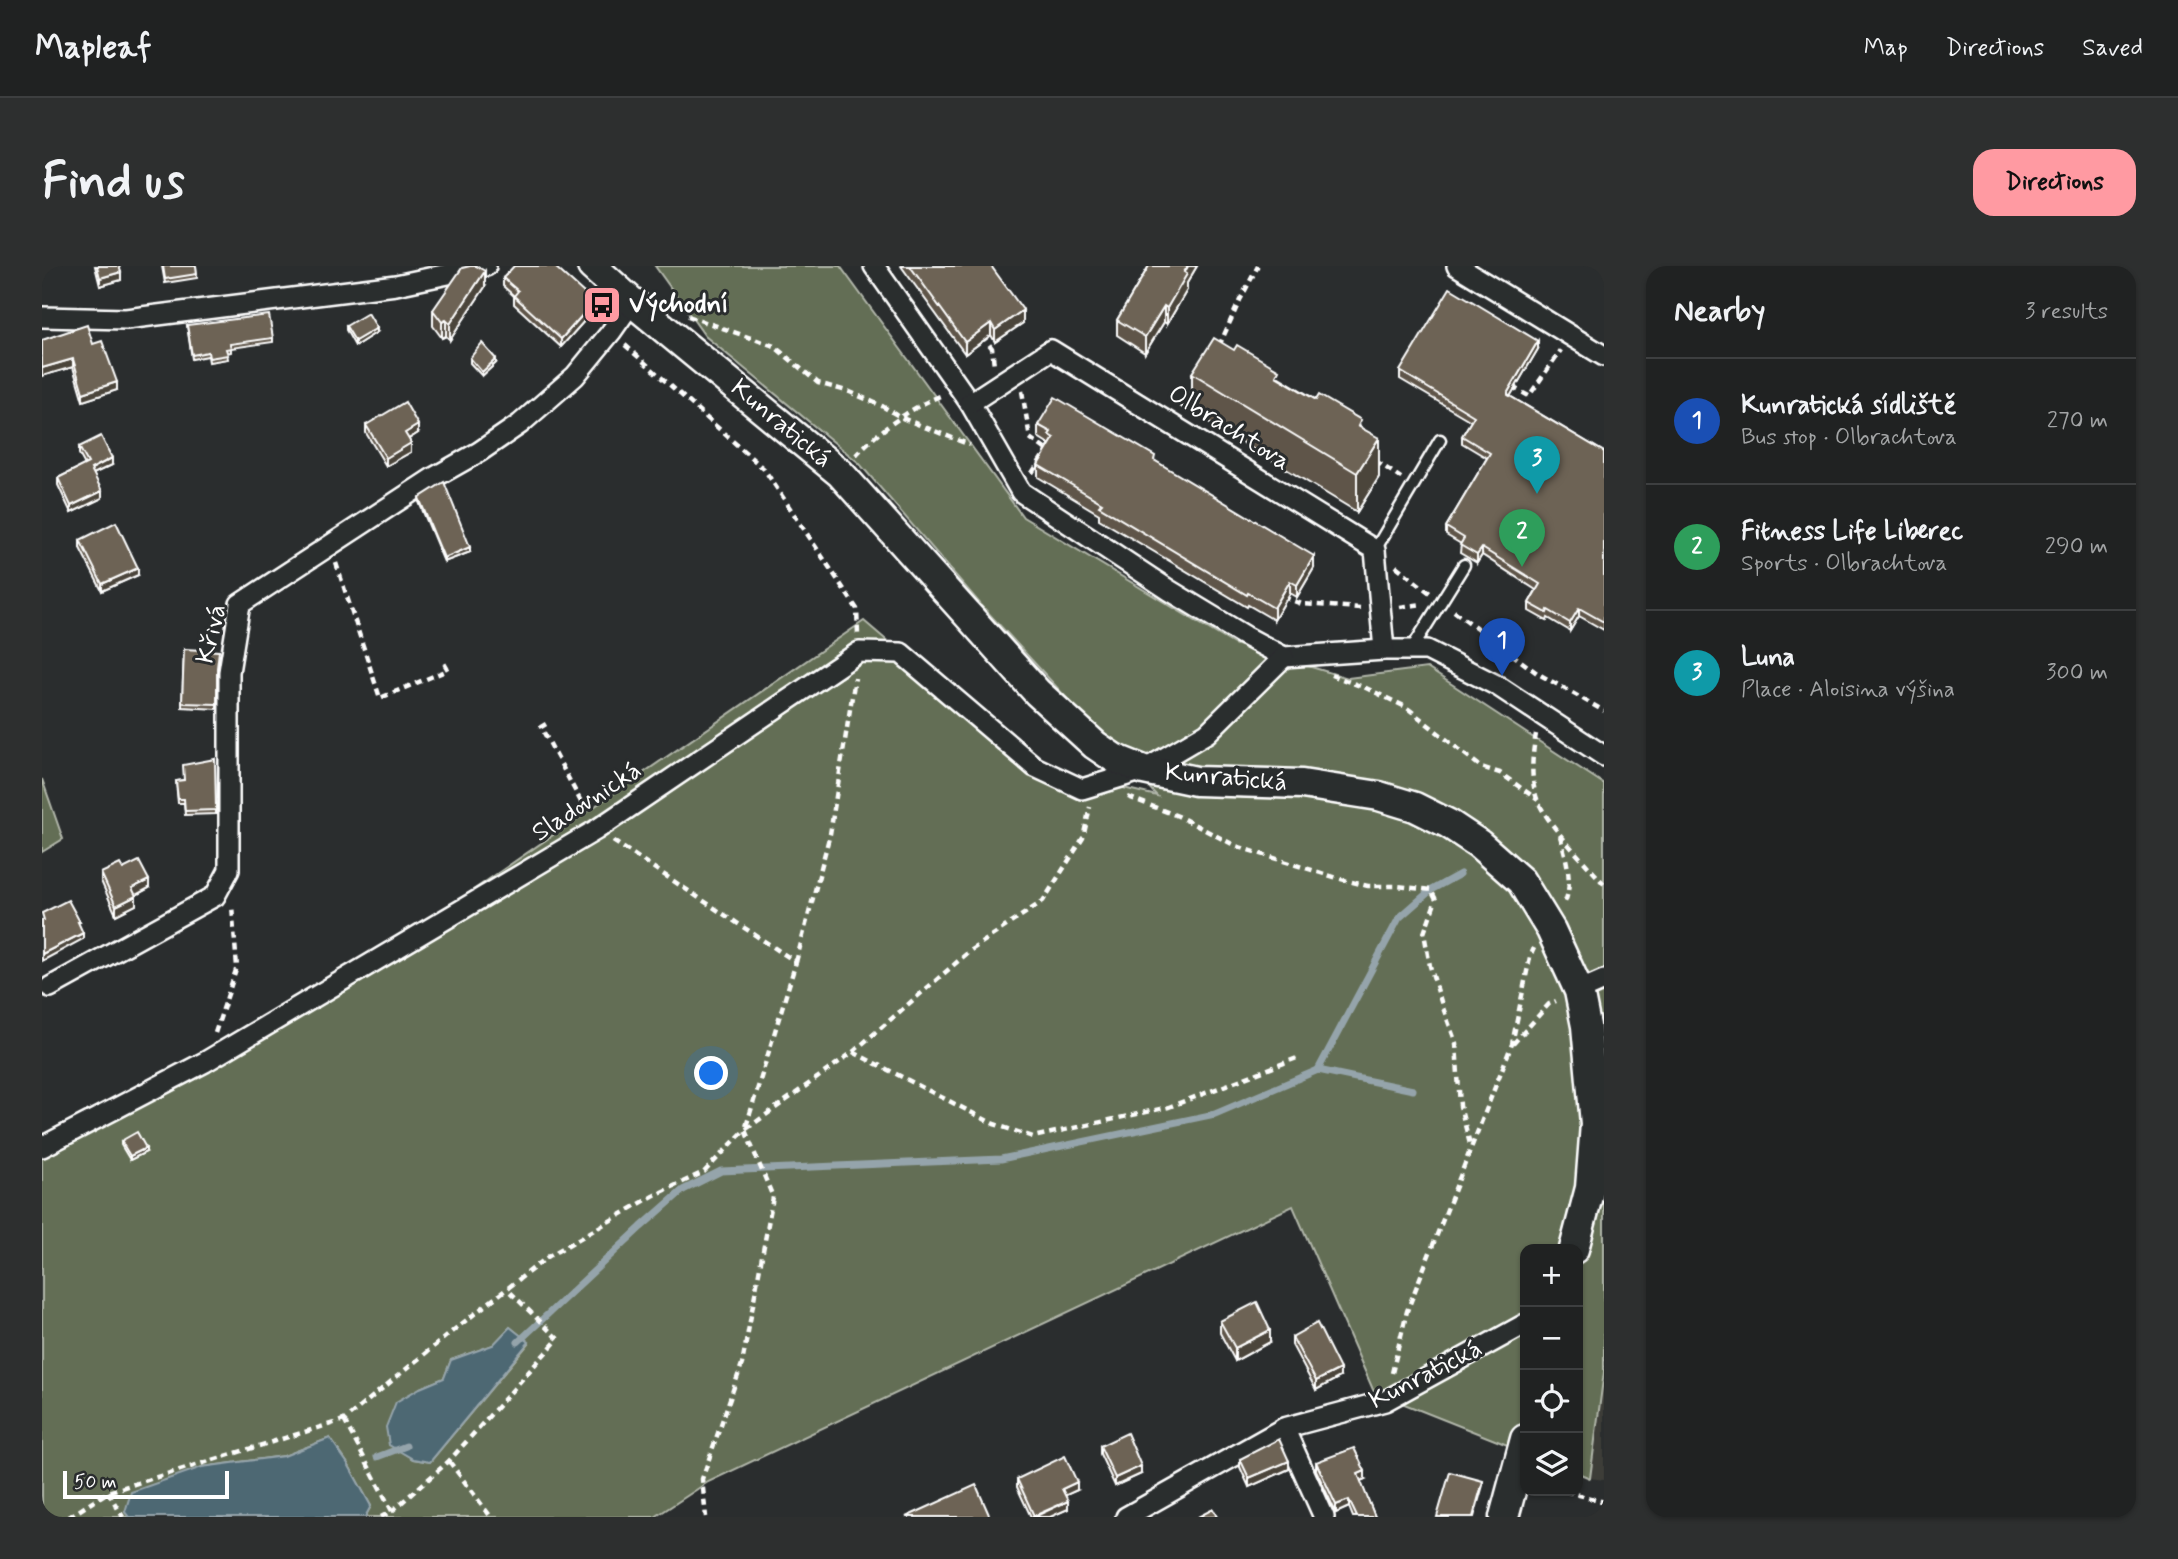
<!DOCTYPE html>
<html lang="en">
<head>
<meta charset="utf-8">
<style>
	body { margin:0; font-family:Mynerve,sans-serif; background:#2d2f2f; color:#f1f3f6 }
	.controls { position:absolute; right:21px; bottom:21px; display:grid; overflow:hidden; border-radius:14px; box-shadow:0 2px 5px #0004 }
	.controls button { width:63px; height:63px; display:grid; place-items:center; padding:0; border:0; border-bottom:2px solid #3d3f40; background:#202222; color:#f1f3f6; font:35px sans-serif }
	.scale { position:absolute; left:21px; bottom:18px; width:166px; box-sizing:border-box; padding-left:7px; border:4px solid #fff; border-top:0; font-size:19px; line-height:24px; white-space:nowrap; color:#fff; -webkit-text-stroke:5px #2a2d2e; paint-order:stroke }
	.you { position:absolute; left:670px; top:808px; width:24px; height:24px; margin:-18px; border:5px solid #fff; border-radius:50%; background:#1a73e8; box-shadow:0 0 0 10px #1a73e833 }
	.badge { display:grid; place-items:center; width:46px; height:46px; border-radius:50%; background:#ff9aa2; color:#fff; font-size:23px; font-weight:700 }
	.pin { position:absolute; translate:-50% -58px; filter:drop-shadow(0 2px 4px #0008) }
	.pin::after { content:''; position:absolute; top:37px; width:24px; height:21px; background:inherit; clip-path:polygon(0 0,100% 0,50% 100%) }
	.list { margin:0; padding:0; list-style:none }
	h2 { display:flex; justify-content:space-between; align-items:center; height:91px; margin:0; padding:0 28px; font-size:30px }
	h2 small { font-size:23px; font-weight:400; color:#a2a4a5 }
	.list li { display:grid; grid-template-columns:46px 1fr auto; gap:21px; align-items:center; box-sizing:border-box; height:126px; padding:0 28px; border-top:2px solid #3d3f40 }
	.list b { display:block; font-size:26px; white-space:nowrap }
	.list p { margin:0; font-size:23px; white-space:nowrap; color:#a2a4a5 }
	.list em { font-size:23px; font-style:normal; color:#a2a4a5 }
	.icon { flex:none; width:38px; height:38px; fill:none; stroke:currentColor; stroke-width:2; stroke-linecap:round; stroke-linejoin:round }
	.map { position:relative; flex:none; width:1562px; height:1251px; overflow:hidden; border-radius:21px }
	header { display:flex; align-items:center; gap:42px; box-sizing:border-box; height:98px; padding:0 35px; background:#202222; border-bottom:2px solid #3d3f40 }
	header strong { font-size:33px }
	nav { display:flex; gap:38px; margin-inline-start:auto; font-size:24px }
	.intro { display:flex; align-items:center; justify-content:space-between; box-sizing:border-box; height:168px; padding:0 42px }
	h1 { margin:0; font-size:49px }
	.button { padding:18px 32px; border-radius:21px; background:#ff9aa2; color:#111; font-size:24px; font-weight:700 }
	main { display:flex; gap:42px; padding:0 42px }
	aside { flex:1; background:#202222; border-radius:21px; box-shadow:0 2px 5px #0004 }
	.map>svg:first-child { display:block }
	.built { fill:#3e3d39 }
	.green { fill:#636e54; stroke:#b1b6aa; stroke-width:2; fill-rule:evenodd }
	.water { fill:#4e6773; stroke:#95a4ab; stroke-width:2 }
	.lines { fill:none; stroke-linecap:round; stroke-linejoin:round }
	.stream { stroke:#95a4ab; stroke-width:7 }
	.lane-casing { stroke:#fff; stroke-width:15 }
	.street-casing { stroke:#fff; stroke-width:24 }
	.secondary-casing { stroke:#fff; stroke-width:33 }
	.path { stroke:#fff; stroke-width:4.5; stroke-dasharray:7 5; stroke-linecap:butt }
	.lane { stroke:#2a2d2e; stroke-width:10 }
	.street { stroke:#2a2d2e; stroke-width:19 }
	.secondary { stroke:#2a2d2e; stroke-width:28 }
	.wall { fill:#5e5548; stroke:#fff; stroke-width:2 }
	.shaded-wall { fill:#4c453b; stroke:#fff; stroke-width:2 }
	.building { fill:#6d6354; stroke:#fff; stroke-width:2 }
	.labels { text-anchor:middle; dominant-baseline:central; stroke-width:6; stroke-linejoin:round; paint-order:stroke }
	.poi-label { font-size:26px; font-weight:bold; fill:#fff; stroke:#2a2d2e; text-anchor:start }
	.street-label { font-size:26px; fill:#fff; stroke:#2a2d2e }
</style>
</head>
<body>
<header>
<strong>Mapleaf</strong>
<nav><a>Map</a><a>Directions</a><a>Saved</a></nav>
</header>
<div class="intro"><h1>Find us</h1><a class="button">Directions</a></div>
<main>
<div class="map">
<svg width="1562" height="1251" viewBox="0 0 1562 1251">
	<rect width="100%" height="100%" fill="#2a2d2e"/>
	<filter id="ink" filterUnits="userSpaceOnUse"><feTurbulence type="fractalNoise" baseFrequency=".0143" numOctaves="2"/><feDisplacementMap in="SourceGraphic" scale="14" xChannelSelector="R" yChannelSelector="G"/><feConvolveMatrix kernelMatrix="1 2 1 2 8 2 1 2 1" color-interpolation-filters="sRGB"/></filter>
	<g filter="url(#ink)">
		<path class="built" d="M1562 1106V1214L1548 1212Z"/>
		<g class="green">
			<path d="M613 0H798L981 251 1192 378 1306 412 1385 402 1562 518V1106L1548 1212 1536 1207V983H1483V1186L1332 1126 1251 940 666 1216 613 1251H323L329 1240 306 1198 288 1172 242 1190 160 1201 83 1246 87 1251H0V886L203 781 822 355 993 501 1115 530 940 340 817 197 663 70ZM468 1061 487 1077 388 1196 371 1193 354 1182 378 1122 402 1112 409 1094 451 1079Z"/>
			<path d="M0 513 21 573 0 586Z"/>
		</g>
		<g class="water">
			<path d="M468 1061 487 1076 388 1196 371 1193 347 1179 344 1161 354 1136 378 1122 402 1112 409 1094 451 1079Z"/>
			<path d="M288 1172 306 1198 329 1240 323 1251H87L83 1246 89 1226 160 1201 242 1190Z"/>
		</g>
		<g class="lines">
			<g class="stream">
				<path d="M1276 804 1371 824"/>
				<path d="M476 1076 599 961 641 924 679 905 959 893 1173 848 1276 804 1357 652 1389 624 1418 608"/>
				<path d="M335 1191 364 1180"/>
			</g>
			<defs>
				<g id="lane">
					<path d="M1333 284 1398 174"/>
					<path d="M1369 384 1422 299"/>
				</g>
				<g id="street">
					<path d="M832 0 928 137 979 226 1127 324 1203 370 1242 391 1342 384H1385L1456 420 1562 490"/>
					<path d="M1415 0 1562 90"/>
					<path d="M0 51 84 53 354 19 444 0"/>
					<path d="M928 137 1009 84 1333 284 1342 384"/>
					<path d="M8 721 173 630 187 604V406L198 338 391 212 437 186 478 158 533 110 569 66 590 36"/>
					<path d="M1537 725 1562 714"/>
					<path d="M0 881 163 796 554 564 817 386 859 387 993 501 1040 523 1102 504 1165 467 1242 391"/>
					<path d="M1242 1162 1282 1251"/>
					<path d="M1084 1251 1242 1162 1343 1135 1483 1058"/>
				</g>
				<g id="secondary">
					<path d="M550 0 590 36 798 207 995 426 1053 479 1072 492 1102 504 1154 515 1260 518 1337 530 1373 541 1407 558 1437 578 1479 615 1509 664 1537 725 1544 760 1553 858 1548 922 1532 983"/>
					<path d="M1462 1251 1483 1173"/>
				</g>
			</defs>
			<use href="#lane" class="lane-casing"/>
			<use href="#street" class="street-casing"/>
			<use href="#secondary" class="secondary-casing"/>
			<g class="path">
				<path d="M646 50 732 80 776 117 808 126 840 140 860 152 928 179"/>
				<path d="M940 69 950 82 952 99"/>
				<path d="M583 79 722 203 815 343 816 369"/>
				<path d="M1177 80 1198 34 1216 0"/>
				<path d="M1470 121 1487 130 1519 84"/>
				<path d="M980 125 988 172 1007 186"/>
				<path d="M1139 142 1153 120"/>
				<path d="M814 189C835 166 872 139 901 129"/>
				<path d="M1334 195 1359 212"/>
				<path d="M990 207 1005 184"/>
				<path d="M294 297 338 432 406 404 402 397"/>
				<path d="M1354 300 1388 327"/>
				<path d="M1241 331 1260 338 1318 342"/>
				<path d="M1358 341 1381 338"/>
				<path d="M1412 345 1495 407 1562 445"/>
				<path d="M1289 409 1324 422 1364 441 1439 501 1458 507 1496 534"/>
				<path d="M504 458 499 461 545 547"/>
				<path d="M1494 468C1490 489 1488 512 1495 533 1506 560 1542 595 1562 618"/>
				<path d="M1086 531 1136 550 1194 580 1295 612 1326 620H1355L1389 624 1394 634 1382 667 1388 700 1400 739 1414 777 1418 840 1429 882"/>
				<path d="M1518 570C1524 591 1532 618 1522 638"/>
				<path d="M571 575 754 696 703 864 731 931 700 1098 660 1213 664 1251"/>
				<path d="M754 696 788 568 813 412"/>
				<path d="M173 767 195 701 190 640"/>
				<path d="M1471 778 1507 738 1514 735"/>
				<path d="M811 786 952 858 991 871 1127 841 1255 792"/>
				<path d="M1350 1107 1365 1045 1470 778 1488 691 1492 682"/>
				<path d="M302 1154 350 1245"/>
				<path d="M407 1195 449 1251"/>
				<path d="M1523 1225 1562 1236"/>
				<path d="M66 1226 81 1251"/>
				<path d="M27 1251 66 1226 302 1154 413 1063 507 990 611 930 662 906 703 864 811 786 929 684 1001 635 1041 572 1048 541"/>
				<path d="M339 1251 350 1245 407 1195 516 1073 465 1023"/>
			</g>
			<use href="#lane" class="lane"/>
			<use href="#street" class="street"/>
			<use href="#secondary" class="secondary"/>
		</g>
		<g class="wall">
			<path d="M53 0H77L79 14 58 20Z"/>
			<path d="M120 0H154L155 12 123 17Z"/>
			<path d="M859 0H949L981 57 953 76 949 69 923 88Z"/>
			<path d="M1107 0H1155L1145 17V24L1125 58 1122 56 1103 87 1075 69V54Z"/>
			<path d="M461 12 552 44 519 81 472 38V30L461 20Z"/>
			<path d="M443 21 408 74 404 70 400 72 391 60V44Z"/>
			<path d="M145 59 231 72V76L189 82V86L185 87 186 93 167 96 166 90 150 93Z"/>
			<path d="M304 60 335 66 313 80 304 64Z"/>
			<path d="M0 74 51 78 75 124 41 135 31 101 0 110Z"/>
			<path d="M1496 83 1468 130 1562 186V364L1537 350 1528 365 1506 352 1505 355 1487 345V337L1494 324 1440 289 1435 297 1418 287 1419 278 1404 269V261L1445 192 1420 177V170L1429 155 1358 113V105Z"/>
			<path d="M428 92 454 97 440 110 428 97Z"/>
			<path d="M1150 107 1237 111 1319 161 1337 211 1315 246 1150 146Z"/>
			<path d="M324 159 376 167 367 173 369 186 344 200 324 167Z"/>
			<path d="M996 159 1113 195 1272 302 1255 331 1248 327 1232 354 1206 339 1205 341 1057 253V248L996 211V199L1007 180V178L996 171Z"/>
			<path d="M37 181 70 199 51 208 60 232 29 247 16 219V212L43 199 37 188Z"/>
			<path d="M377 232 428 286 402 296 377 236Z"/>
			<path d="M38 274 96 309 60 325 38 282Z"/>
			<path d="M142 383 177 389 175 406V443L140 441Z"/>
			<path d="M173 493 174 548 143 549 142 537H136L134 515 141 514Z"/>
			<path d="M81 603 107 622 94 629V639L74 649 59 615V607Z"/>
			<path d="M79 875 104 886 88 894 79 879Z"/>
			<path d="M1178 1055 1228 1076 1193 1095 1178 1067Z"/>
			<path d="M1250 1071 1298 1111 1274 1124 1250 1079Z"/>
			<path d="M1058 1180 1099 1208 1073 1220 1058 1188Z"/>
			<path d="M1198 1193 1247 1203 1207 1221 1198 1201Z"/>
			<path d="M1274 1196 1323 1213 1318 1215 1333 1251H1311L1307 1241 1294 1247 1274 1204Z"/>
			<path d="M975 1213 1035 1224 1023 1229 1026 1243 1008 1251H989L975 1221Z"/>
		</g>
		<g class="shaded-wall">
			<path d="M1146 0H1155L1145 17V24L1125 58V42Z"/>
			<path d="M443 5V21L408 74V58Z"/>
			<path d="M79 6V14L58 20V12Z"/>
			<path d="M552 36V44L519 81V73Z"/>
			<path d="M1122 40V56L1103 87V71Z"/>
			<path d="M981 44V57L953 76V64Z"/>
			<path d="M404 54V70L400 72V56Z"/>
			<path d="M949 57V69L923 88V76Z"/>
			<path d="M335 62V66L313 80V75Z"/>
			<path d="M1496 75V83L1466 134V126Z"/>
			<path d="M31 93V101L0 110V102Z"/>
			<path d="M454 93V97L440 110V106Z"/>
			<path d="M75 116V124L41 135V127Z"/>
			<path d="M376 159V167L363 175V167Z"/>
			<path d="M1337 172V211L1315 246V207Z"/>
			<path d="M369 177V186L344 200V192Z"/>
			<path d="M70 192V199L49 209V203Z"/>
			<path d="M60 225V232L29 247V240Z"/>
			<path d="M428 281V286L402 296V292Z"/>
			<path d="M1440 282V289L1435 297V289Z"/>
			<path d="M1272 290V302L1255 331V319Z"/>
			<path d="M96 302V309L60 325V318Z"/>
			<path d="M1248 315V327L1232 354V342Z"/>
			<path d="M1537 342V350L1528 365V357Z"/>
			<path d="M107 614V622L90 631V622Z"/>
			<path d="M94 630V639L74 649V640Z"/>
			<path d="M41 667V673L0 695V688Z"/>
			<path d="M104 882V886L88 894V890Z"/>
			<path d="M1228 1064V1076L1193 1095V1082Z"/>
			<path d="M1298 1103V1111L1274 1124V1115Z"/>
			<path d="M1247 1195V1203L1207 1221V1212Z"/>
			<path d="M1099 1200V1208L1073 1220V1212Z"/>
			<path d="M1323 1205V1213L1316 1216V1208Z"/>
			<path d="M1441 1215V1219L1432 1251H1431Z"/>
			<path d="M1035 1216V1224L1020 1231V1223Z"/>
			<path d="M1307 1234V1241L1294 1247V1239Z"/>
			<path d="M1026 1235V1243L1008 1251H992Z"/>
		</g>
		<g class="building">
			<path d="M55 0H77L79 6 58 12Z"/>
			<path d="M121 0H154L155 8 123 13Z"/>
			<path d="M428 0H434L443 5 408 58 404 54 400 56 391 44 420 2Z"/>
			<path d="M472 0H512L552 36 519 73 472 30 476 25 461 12Z"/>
			<path d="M868 0H949L981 44 953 64 949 57 923 76Z"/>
			<path d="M1107 0H1146L1142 6 1145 8 1125 42 1122 40 1103 71 1075 54Z"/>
			<path d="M1408 22 1496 75 1466 126V129L1562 186V356L1537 342 1528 357 1506 344 1505 347 1487 337 1498 318 1440 282 1435 289 1418 279 1422 272 1404 261 1448 187 1420 170 1432 150 1358 105Z"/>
			<path d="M326 47 335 62 313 75 304 60Z"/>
			<path d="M227 49 231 72 188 78 189 82 184 83 186 89 167 92 166 86 150 89 145 59Z"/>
			<path d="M45 59 51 78 60 75 75 116 41 127 31 93 0 102V74Z"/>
			<path d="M1172 72 1192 84 1195 79 1237 104 1234 110 1274 134 1277 129 1319 154 1316 160 1337 172 1315 207 1150 107Z"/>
			<path d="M440 77 454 93 440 106 428 92Z"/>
			<path d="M1013 131 1113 190 1112 194 1272 290 1255 319 1248 315 1232 342 1206 327 1205 329 1057 240 1060 237 996 199 1012 172 1007 169 1009 166 996 159Z"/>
			<path d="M363 136 376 159 363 167 369 177 344 192 324 159Z"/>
			<path d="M59 170 70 192 49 203 60 225 29 240 16 212 46 197 37 181Z"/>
			<path d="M402 216 428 281 402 292 377 232Z"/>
			<path d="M74 256 96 302 60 318 38 274Z"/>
			<path d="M142 383 177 385 175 402V438L140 437Z"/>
			<path d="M173 493 174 544 143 545 142 533H136L134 515 142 514 141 499Z"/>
			<path d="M97 595 107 614 90 622 94 630 74 640 59 607 78 598 81 603Z"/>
			<path d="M26 634 38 656H36L41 667 0 688V654H2L0 647Z"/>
			<path d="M95 866 104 882 88 890 79 875Z"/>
			<path d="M1215 1036 1228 1064 1193 1082 1178 1055Z"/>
			<path d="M1275 1057 1298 1103 1274 1115 1250 1071Z"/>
			<path d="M1085 1167 1099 1200 1073 1212 1058 1180Z"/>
			<path d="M1237 1173 1247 1195 1207 1212 1198 1193Z"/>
			<path d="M1312 1182 1323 1205 1316 1208 1333 1251H1315L1307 1234 1294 1239 1274 1196Z"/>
			<path d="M1023 1190 1035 1216 1020 1223 1026 1235 992 1250 975 1213Z"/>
			<path d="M1408 1206 1441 1215 1431 1251H1395Z"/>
			<path d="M934 1219 948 1251H864Z"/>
			<path d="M1171 1243 1175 1251H1156Z"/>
		</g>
	</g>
	<defs>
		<symbol id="bus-square" viewBox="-11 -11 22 22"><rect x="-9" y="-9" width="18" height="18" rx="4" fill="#ff9aa2" stroke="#2a2d2e"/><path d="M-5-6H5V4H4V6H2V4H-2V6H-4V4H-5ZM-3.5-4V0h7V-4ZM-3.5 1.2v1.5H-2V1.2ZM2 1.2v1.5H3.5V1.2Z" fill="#111"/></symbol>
	</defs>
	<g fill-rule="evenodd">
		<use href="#bus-square" x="538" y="17" width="44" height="44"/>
	</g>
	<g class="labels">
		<g class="poi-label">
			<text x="587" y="39">Východní</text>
		</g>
		<g class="street-label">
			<text transform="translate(739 158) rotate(40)">Kunratická</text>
			<text transform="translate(1187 162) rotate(32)">Olbrachtova</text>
			<text transform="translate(170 368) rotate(-77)">Křivá</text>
			<text transform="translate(1184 512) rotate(5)">Kunratická</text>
			<text transform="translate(545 536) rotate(-33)">Sladovnická</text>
			<text transform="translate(1384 1109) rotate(-27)">Kunratická</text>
		</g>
	</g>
</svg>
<div class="controls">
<button>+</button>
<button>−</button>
<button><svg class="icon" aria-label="locate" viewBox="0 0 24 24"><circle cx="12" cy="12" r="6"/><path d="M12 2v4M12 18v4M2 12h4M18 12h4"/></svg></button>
<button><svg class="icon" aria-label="layers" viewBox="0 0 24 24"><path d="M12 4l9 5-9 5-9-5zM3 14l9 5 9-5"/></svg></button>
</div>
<div class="scale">50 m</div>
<div class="you"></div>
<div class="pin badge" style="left:1460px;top:410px;background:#1a4fb4">1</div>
<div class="pin badge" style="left:1480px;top:301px;background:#2e9e5b">2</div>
<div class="pin badge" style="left:1495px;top:228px;background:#0f9aa8">3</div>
</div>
<aside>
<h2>Nearby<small>3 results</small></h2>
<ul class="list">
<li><span class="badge" style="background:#1a4fb4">1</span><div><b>Kunratická sídliště</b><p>Bus stop · Olbrachtova</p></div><em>270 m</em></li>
<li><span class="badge" style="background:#2e9e5b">2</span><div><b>Fitness Life Liberec</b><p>Sports · Olbrachtova</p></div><em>290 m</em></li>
<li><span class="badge" style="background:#0f9aa8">3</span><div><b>Luna</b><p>Place · Aloisina výšina</p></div><em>300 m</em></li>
</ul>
</aside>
</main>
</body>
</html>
